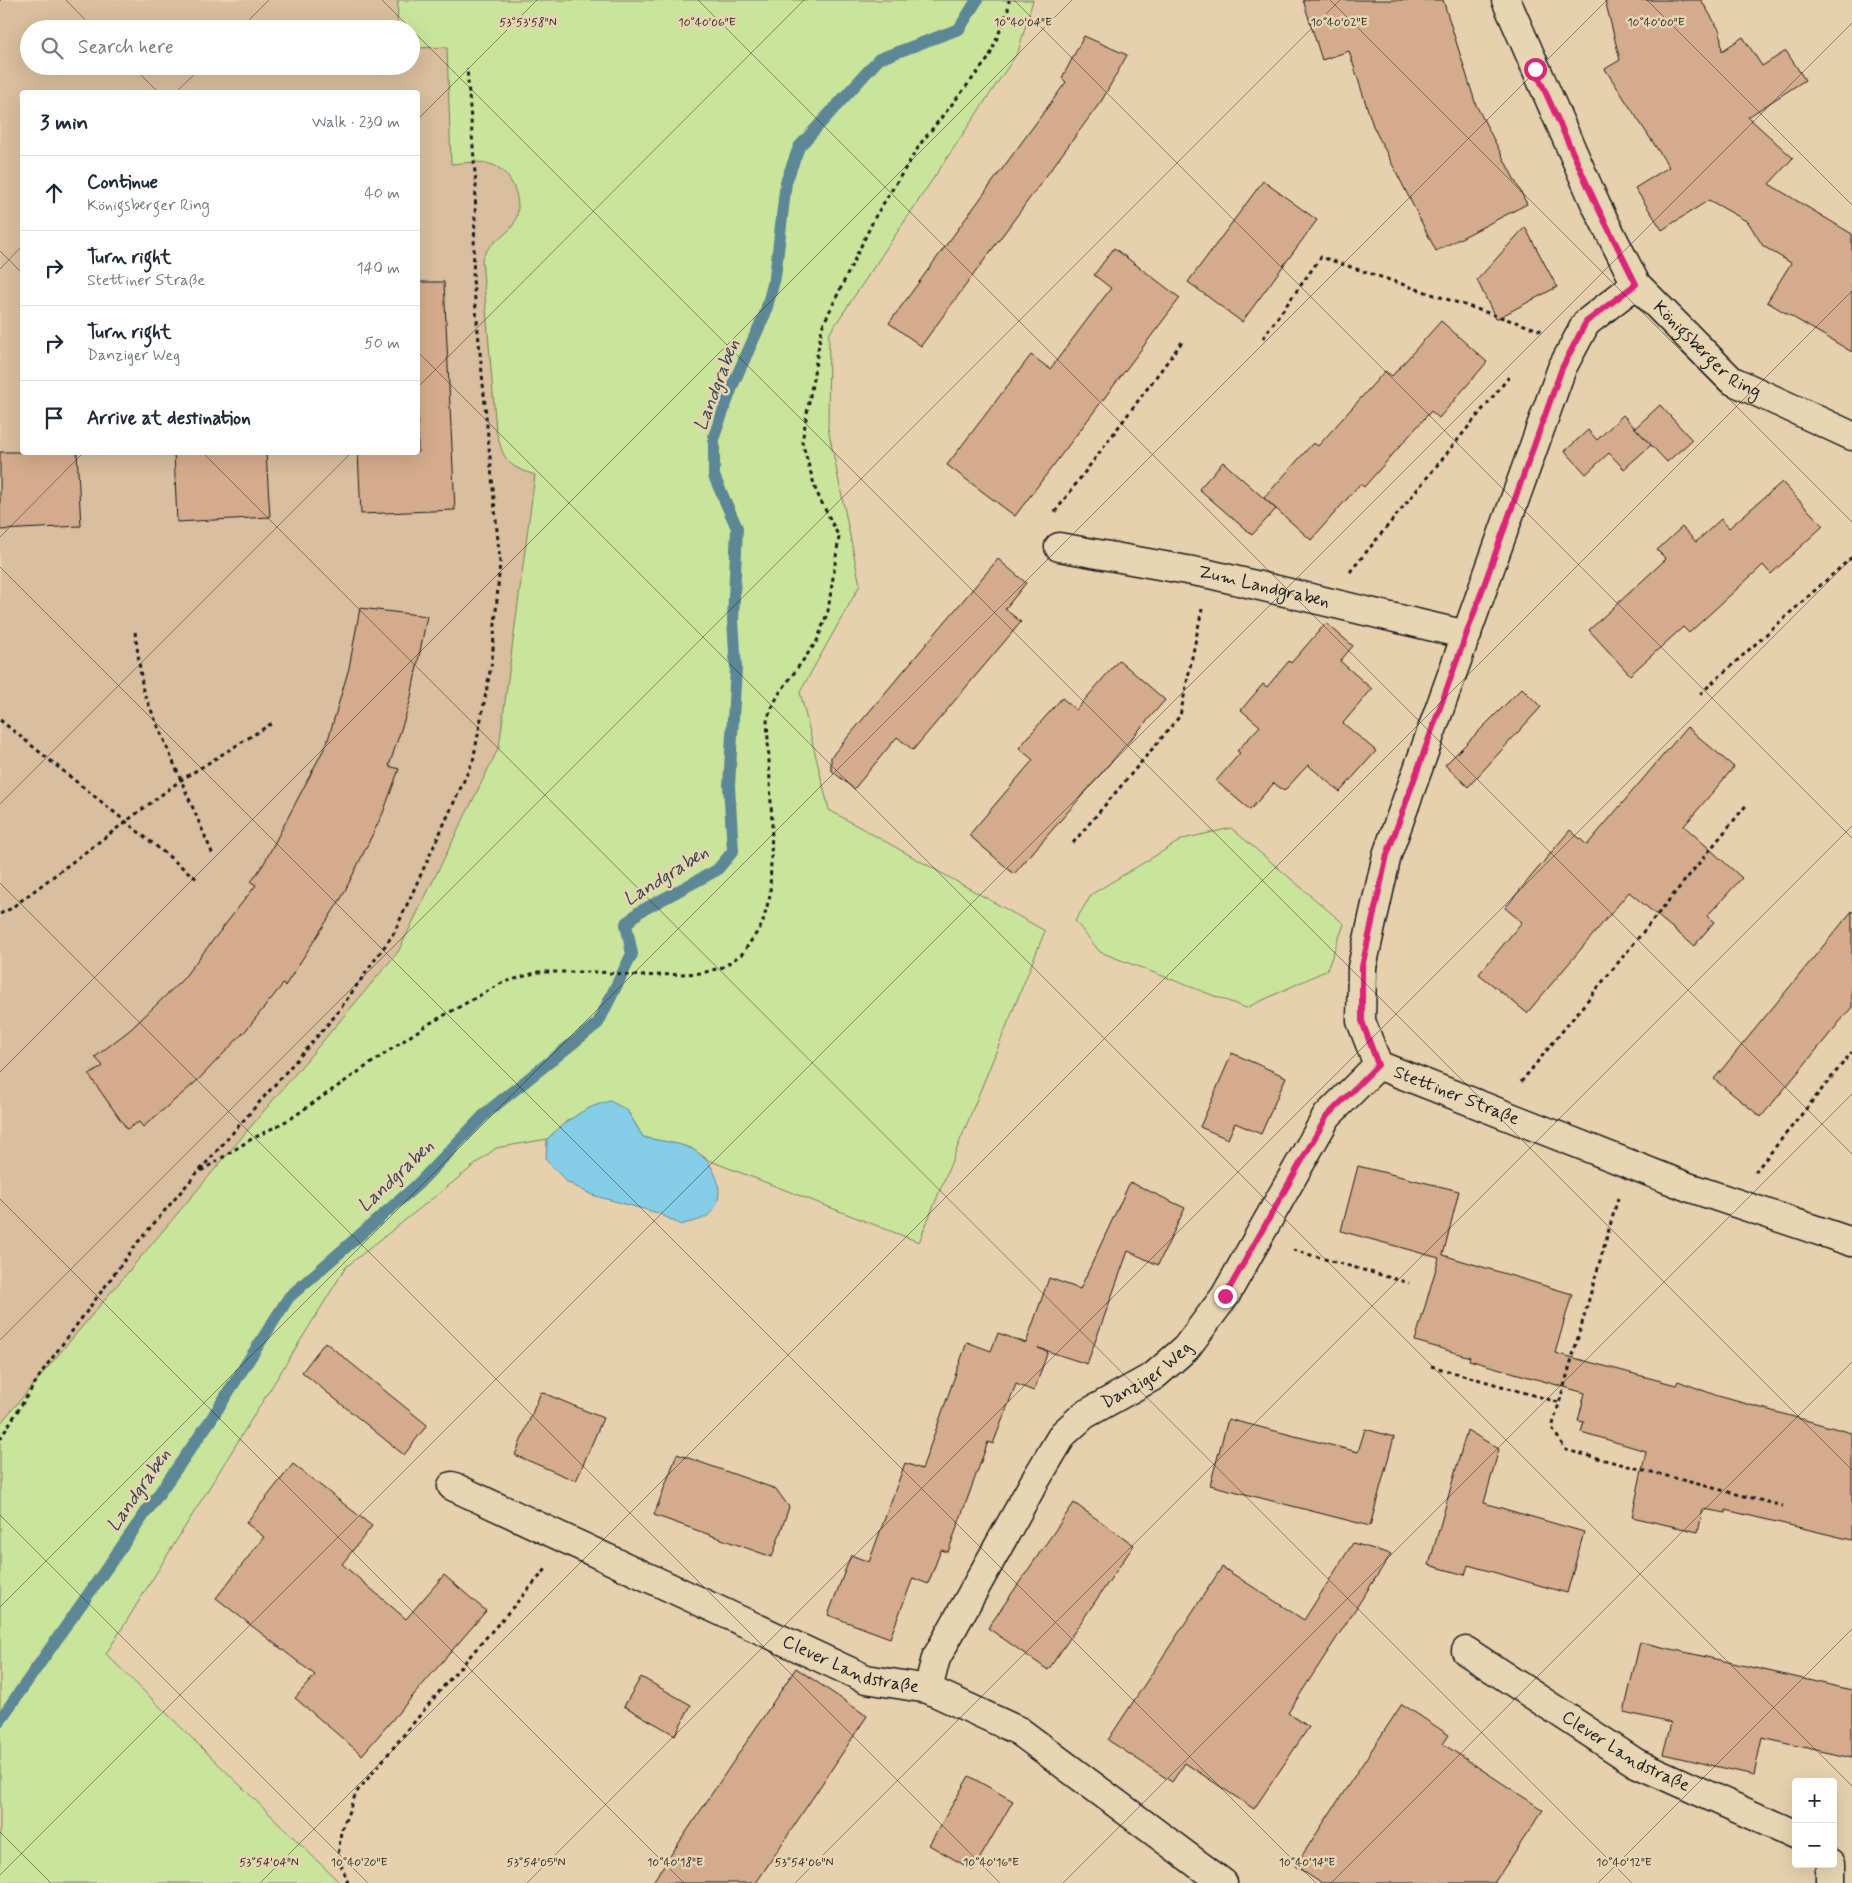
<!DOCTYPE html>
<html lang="en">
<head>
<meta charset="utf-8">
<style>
	body { margin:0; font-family:Mynerve,sans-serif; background:#f2f2f3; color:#1f2937 }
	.controls { position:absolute; right:15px; bottom:15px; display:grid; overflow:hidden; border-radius:5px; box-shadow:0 5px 20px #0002 }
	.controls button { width:45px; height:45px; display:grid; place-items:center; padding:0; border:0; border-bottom:1px solid #e0e1e3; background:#fff; color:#1f2937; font:25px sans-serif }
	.stop { position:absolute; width:15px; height:15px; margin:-11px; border:4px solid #db2777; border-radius:50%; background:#fff }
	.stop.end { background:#db2777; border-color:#fff; box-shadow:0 1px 5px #0008 }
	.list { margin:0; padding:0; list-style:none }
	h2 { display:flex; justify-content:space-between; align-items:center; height:65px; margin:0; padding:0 20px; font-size:21px }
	h2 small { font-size:16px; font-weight:400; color:#747a83 }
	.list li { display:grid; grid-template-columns:32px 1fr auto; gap:15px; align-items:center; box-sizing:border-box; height:75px; padding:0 20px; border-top:1px solid #e0e1e3 }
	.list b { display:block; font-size:19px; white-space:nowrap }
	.list p { margin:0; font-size:16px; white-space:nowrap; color:#747a83 }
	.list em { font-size:16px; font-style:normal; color:#747a83 }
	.icon { flex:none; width:28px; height:28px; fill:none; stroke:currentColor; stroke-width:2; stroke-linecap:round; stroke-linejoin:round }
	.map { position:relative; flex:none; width:1852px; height:1883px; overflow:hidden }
	.search { position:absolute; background:#fff; box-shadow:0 5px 20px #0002; left:20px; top:20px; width:400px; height:55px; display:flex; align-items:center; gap:12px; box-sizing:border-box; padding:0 18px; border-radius:28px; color:#747a83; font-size:19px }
	.panel { position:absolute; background:#fff; box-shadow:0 5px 20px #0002; left:20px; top:90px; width:400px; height:365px; border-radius:5px }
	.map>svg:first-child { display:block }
	.built { fill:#d9be9f; fill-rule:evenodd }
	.green { fill:#cae49b; stroke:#73805c }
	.water { fill:#86cee7; stroke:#5c8796 }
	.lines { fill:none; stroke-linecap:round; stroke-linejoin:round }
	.stream { stroke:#5c8796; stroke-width:12 }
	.building { fill:#d4ab8c; stroke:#1c1c1c }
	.minor-casing { stroke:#1c1c1c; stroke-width:31 }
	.path { stroke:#1c1c1c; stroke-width:3; stroke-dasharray:4 4; stroke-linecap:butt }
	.minor { stroke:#e7d5b3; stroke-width:28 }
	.route { stroke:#db2777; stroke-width:6 }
	.ticks { fill:none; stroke:#1c1c1c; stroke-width:1; stroke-opacity:0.45 }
	.labels { text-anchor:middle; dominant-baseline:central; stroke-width:5; stroke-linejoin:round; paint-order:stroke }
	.street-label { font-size:18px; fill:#1c1c1c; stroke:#e7d5b3 }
	.water-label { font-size:19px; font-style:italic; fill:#36484f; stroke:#e7d5b3 }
	.ticks-label { font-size:12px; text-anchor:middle; fill:#1c1c1c; stroke:#e7d5b3; stroke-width:5; stroke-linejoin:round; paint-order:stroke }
</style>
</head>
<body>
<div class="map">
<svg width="1852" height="1883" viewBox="0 0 1852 1883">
	<rect width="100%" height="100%" fill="#e7d0ae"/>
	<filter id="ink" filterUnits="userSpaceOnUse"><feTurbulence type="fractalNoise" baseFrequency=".02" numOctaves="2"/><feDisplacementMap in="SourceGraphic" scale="10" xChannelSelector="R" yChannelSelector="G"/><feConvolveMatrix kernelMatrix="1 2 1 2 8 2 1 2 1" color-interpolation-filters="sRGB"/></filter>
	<g filter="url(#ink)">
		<path class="built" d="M0 0H606L535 475 499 747 398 952 0 1424ZM29 29H411V66H29ZM22 92H418V452H22Z"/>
		<g class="green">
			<path d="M398 0H1033L1018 52 829 334 828 428 860 585 800 692 829 810 1045 931 919 1242 708 1160 691 1148 643 1137 627 1110 569 1119 547 1139 496 1148 346 1267 106 1654 340 1883H0V1424L398 952 499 747 535 475C504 465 504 459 496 430L482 259C491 239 503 240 513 225 525 207 514 173 493 165 480 160 465 163 451 164L447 47 411 48V29H397Z"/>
			<path d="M1231 828 1344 924 1327 970 1246 1008 1100 952 1075 921 1092 894 1183 839Z"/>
		</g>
		<path class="water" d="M610 1101 627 1110 643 1137C658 1141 678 1142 692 1149 715 1160 731 1198 707 1216 701 1221 688 1222 681 1225L658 1213 592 1195 567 1182 546 1160 547 1139C567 1121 583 1107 610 1101Z"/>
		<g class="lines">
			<path class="stream" d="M0 1720 210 1421 289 1297 417 1185 487 1112 598 1023 632 954 626 924 639 912 717 870 733 851 729 786 736 668 733 620 737 528 714 476V436L734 382 765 314 775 277 786 182 799 147 879 59 959 29 977 0"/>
		</g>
		<g class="building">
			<path d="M1303 0H1443L1476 105 1527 204 1436 251 1373 126 1349 51 1322 60Z"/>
			<path d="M1605 0H1701L1720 31 1722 51 1743 37 1762 66 1786 51 1805 80 1748 117 1793 158 1769 184 1852 234V352L1767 302 1791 263 1763 246 1748 222 1709 200 1662 230 1635 188 1669 167 1605 69 1620 60Z"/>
			<path d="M1084 36 1127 55 1102 100 921 346 889 323 1066 82 1062 78Z"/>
			<path d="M1263 181 1317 220 1242 322 1188 282Z"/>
			<path d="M1525 227 1557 287 1496 319 1477 280Z"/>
			<path d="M1114 248 1180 298 1015 516 947 465 1031 355 1050 369 1111 288 1094 275Z"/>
			<path d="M418 282H444L455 510 361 514 358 452H418Z"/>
			<path d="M1441 321 1487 362 1439 418 1431 411 1364 487 1360 484 1311 540 1264 498 1313 443 1318 446 1385 371 1392 376Z"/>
			<path d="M1660 405 1692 440 1667 462 1635 428Z"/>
			<path d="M1623 415 1651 445 1624 469 1609 453 1586 474 1565 451 1588 430 1597 440Z"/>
			<path d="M0 452H77L81 526 0 530Z"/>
			<path d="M174 452H266L270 517 177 522Z"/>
			<path d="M1223 462 1276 509 1252 535 1199 489Z"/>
			<path d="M1782 482 1823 526 1771 574 1763 565 1689 633 1683 627 1630 675 1589 630 1666 559 1657 550 1682 527 1696 542 1721 519 1729 528Z"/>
			<path d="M998 559 1026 583 1005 609 1021 622 913 750 897 737 854 789 831 770V757Z"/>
			<path d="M360 608 427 616 410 702 389 766 399 769 383 813 342 897 285 986 283 984 247 1029 197 1081 143 1127 139 1122 127 1129 89 1075 103 1066 95 1057 131 1029 182 980 256 885 251 882 263 865 327 743 349 668Z"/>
			<path d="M1326 623 1353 646 1340 661 1372 689 1343 723 1376 751 1340 792 1308 765 1284 791 1274 783 1250 810 1216 781 1240 753 1237 751 1260 726 1241 710 1263 684 1267 687 1289 661 1291 663Z"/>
			<path d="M1119 660 1165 700 1014 874 969 835 1033 760 1019 748 1040 723 1062 698 1076 710Z"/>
			<path d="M1522 688 1541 707 1468 787 1445 765Z"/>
			<path d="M1687 727 1734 767 1684 826 1742 878 1707 916 1714 922 1694 946 1629 892 1527 1013 1479 974 1522 922 1505 908 1570 830 1587 845Z"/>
			<path d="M1852 911V1007L1761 1117 1714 1079Z"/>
			<path d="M1232 1053 1286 1077 1261 1134 1235 1123 1228 1139 1200 1127Z"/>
			<path d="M1358 1166 1459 1191 1443 1255 1572 1294 1555 1353 1676 1385 1678 1381 1718 1396 1852 1433V1540L1726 1510V1513L1703 1509 1698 1532 1632 1517 1646 1451 1581 1432 1584 1422 1578 1421 1585 1393 1469 1360 1470 1357 1415 1341 1439 1258 1341 1231Z"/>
			<path d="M1130 1182 1185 1208 1158 1265 1128 1251 1087 1364 1038 1348 1048 1351 1034 1391 1016 1384 993 1444 988 1442 948 1552 941 1550 928 1584 913 1578 890 1638 828 1615 851 1555 869 1562 905 1463 922 1469 967 1342 991 1351 998 1333 1026 1343 1049 1278 1080 1289Z"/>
			<path d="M325 1342 427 1425 404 1455 302 1372Z"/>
			<path d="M541 1392 603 1418 576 1481 515 1455Z"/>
			<path d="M1228 1419 1358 1452 1365 1429 1394 1437 1370 1526 1210 1485Z"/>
			<path d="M1467 1430 1499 1449 1484 1503 1584 1532 1567 1593 1468 1565 1465 1575 1429 1565Z"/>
			<path d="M677 1454 776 1489 789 1507 772 1557 654 1515Z"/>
			<path d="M293 1464 372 1526 342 1564 406 1619 444 1575 486 1611 362 1755 295 1698 315 1675 216 1598 264 1537 246 1523Z"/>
			<path d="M1074 1503 1134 1545 1048 1670 988 1628Z"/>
			<path d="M1353 1543 1391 1554 1288 1713 1309 1727 1254 1809 1185 1763 1172 1782 1108 1740 1222 1567 1304 1620Z"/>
			<path d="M1640 1642 1852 1690V1758L1762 1738 1754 1775 1663 1754 1671 1723 1624 1712Z"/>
			<path d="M796 1668 867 1716 756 1883H652Z"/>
			<path d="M641 1677 691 1705 675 1735 624 1706Z"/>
			<path d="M1402 1704 1449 1735 1443 1744 1543 1810 1494 1883H1321L1295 1866Z"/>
			<path d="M969 1776 1013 1801 973 1870 929 1845Z"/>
		</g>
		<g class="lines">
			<defs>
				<g id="minor">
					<path id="s1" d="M1506 0 1596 205 1636 284 1731 380 1852 436"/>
					<path id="s2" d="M1636 284 1586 323 1562 368 1387 855 1362 967 1361 1021 1378 1065 1688 1187 1852 1242"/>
					<path id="s3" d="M1059 547 1209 574 1467 635"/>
					<path id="s4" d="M452 1486 866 1679 928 1689 1019 1731 1223 1883"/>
					<path id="s5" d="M1466 1651 1636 1763 1796 1835"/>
					<path id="s6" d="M928 1689 936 1658 1032 1486 1063 1434 1084 1415 1154 1376 1186 1348 1225 1296 1327 1116 1378 1065"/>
					<path d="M1831 1864V1883"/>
				</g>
			</defs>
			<use href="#minor" class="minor-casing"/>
			<g class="path">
				<path d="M1263 338 1321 257 1542 331"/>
				<path d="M1055 512 1182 342"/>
				<path d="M1350 572 1509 377"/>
				<path d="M135 632 143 691 213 855"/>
				<path d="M1700 694 1852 557"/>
				<path d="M0 720 198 880"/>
				<path d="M1073 843 1180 716 1202 609"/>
				<path d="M0 914 10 909 181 780 274 722"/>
				<path d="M1521 1082 1748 803"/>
				<path d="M200 1170 335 1016 394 933 473 761 492 661 500 562 473 279 476 186 467 68"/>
				<path d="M1755 1172 1852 1052"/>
				<path d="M1618 1198 1552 1428 1566 1450 1783 1506"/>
				<path d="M1293 1250 1409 1283"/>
				<path d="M1431 1366 1561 1403"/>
				<path d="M0 1439 44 1369 138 1242 196 1174 250 1140 290 1119 425 1026 502 983 538 972H599L641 976 702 973 723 967 742 954 762 925 770 895 772 824 767 719 778 695 817 641 828 611 839 537 816 491 802 442 822 327 875 217 921 143 989 58 1008 10 1009 0"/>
				<path d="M348 1883 338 1857 341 1831 356 1793 443 1687 547 1568"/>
			</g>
			<use href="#minor" class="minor"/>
		</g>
	</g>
	<g class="lines" filter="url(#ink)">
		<path class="route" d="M1225 1296 1327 1116 1378 1065 1362 1021V967L1387 855 1562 368 1586 322 1636 284 1596 204 1535 69"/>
	</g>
	<path class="ticks" d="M66 0 94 29M382 0 411 29M698 0 1852 1154M1014 0 1852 838M1330 0 1852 522M1647 0 1852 205M0 1 1 0M240 29 269 0M411 29 1852 1470M132 66 158 92M176 92 203 66M418 119 537 0M0 251 22 273M0 269 22 246M418 352 1852 1786M418 387 804 0M202 452 1632 1883M0 537 84 452M0 567 1316 1883M0 804 352 452M0 883 1000 1883M0 1072 1072 0M0 1199 684 1883M0 1340 1340 0M0 1515 368 1883M0 1607 1607 0M0 1832 51 1883M0 1875 1852 23M260 1883 1852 291M527 1883 1852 558M795 1883 1852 826M1063 1883 1852 1094M1331 1883 1852 1362M1598 1883 1852 1629"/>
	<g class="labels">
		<g class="street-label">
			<text stroke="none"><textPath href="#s1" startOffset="410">Königsberger Ring</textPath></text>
			<text stroke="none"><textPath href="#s3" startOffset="209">Zum Landgraben</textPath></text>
			<text stroke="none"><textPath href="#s2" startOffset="932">Stettiner Straße</textPath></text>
			<text stroke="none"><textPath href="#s6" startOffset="392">Danziger Weg</textPath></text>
			<text stroke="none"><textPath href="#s4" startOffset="438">Clever Landstraße</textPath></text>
			<text stroke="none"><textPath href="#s5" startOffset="189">Clever Landstraße</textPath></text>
		</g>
		<g class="water-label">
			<text transform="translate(717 385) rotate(-69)">Landgraben</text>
			<text transform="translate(666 876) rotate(-32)">Landgraben</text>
			<text transform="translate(396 1176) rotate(-43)">Landgraben</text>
			<text transform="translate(139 1490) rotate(-55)">Landgraben</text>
		</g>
	</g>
	<g class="ticks-label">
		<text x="528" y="26">53°53'58"N</text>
		<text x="707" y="26">10°40'06"E</text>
		<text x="1023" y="26">10°40'04"E</text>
		<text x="1339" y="26">10°40'02"E</text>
		<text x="1656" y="26">10°40'00"E</text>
		<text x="269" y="1866">53°54'04"N</text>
		<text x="359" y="1866">10°40'20"E</text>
		<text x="536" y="1866">53°54'05"N</text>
		<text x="675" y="1866">10°40'18"E</text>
		<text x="804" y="1866">53°54'06"N</text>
		<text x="991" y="1866">10°40'16"E</text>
		<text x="1307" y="1866">10°40'14"E</text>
		<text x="1624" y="1866">10°40'12"E</text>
	</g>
</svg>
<div class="controls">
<button>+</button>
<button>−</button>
</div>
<div class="stop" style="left:1535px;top:69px"></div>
<div class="stop end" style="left:1225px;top:1296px"></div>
<div class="search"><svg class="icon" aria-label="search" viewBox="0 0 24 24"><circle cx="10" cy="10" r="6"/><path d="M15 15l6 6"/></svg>Search here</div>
<section class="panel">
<h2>3 min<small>Walk · 230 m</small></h2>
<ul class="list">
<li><svg class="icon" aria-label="ahead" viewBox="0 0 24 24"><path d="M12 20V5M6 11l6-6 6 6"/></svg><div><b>Continue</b><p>Königsberger Ring</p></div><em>40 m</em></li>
<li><svg class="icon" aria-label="right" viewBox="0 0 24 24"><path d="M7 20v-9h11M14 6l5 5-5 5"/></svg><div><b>Turn right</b><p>Stettiner Straße</p></div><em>140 m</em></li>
<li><svg class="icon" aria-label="right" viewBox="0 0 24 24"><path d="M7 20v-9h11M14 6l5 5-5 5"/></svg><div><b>Turn right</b><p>Danziger Weg</p></div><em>50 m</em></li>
<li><svg class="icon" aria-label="arrive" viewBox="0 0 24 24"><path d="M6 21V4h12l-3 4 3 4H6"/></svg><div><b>Arrive at destination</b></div></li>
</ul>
</section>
</div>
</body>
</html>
